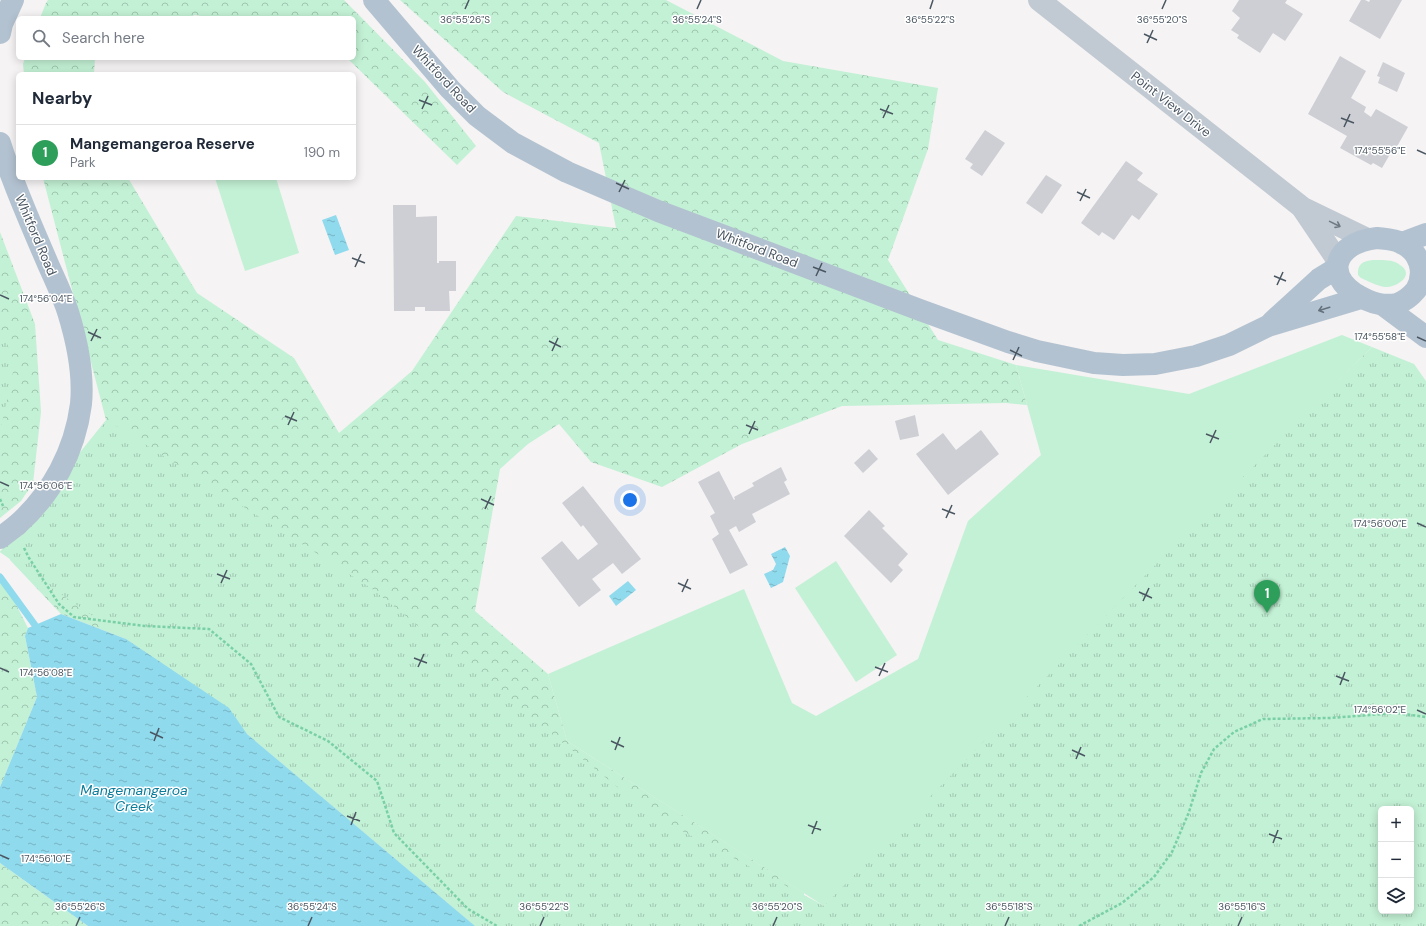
<!DOCTYPE html>
<html lang="en">
<head>
<meta charset="utf-8">
<style>
	body { margin:0; font-family:"DM Sans",sans-serif; background:#f2f2f3; color:#1f2937 }
	.controls { position:absolute; right:12px; bottom:12px; display:grid; overflow:hidden; border-radius:6px; box-shadow:0 2px 10px #0003 }
	.controls button { width:36px; height:36px; display:grid; place-items:center; padding:0; border:0; border-bottom:1px solid #e0e1e3; background:#fff; color:#1f2937; font:20px sans-serif }
	.you { position:absolute; left:630px; top:500px; width:14px; height:14px; margin:-10px; border:3px solid #fff; border-radius:50%; background:#1a73e8; box-shadow:0 0 0 6px #1a73e833 }
	.badge { display:grid; place-items:center; width:26px; height:26px; border-radius:50%; background:#1a73e8; color:#fff; font-size:13px; font-weight:700 }
	.pin { position:absolute; translate:-50% -33px; filter:drop-shadow(0 1px 2px #0008) }
	.pin::after { content:''; position:absolute; top:21px; width:14px; height:12px; background:inherit; clip-path:polygon(0 0,100% 0,50% 100%) }
	.list { margin:0; padding:0; list-style:none }
	h2 { display:flex; justify-content:space-between; align-items:center; height:52px; margin:0; padding:0 16px; font-size:17px }
	h2 small { font-size:13px; font-weight:400; color:#747a83 }
	.list li { display:grid; grid-template-columns:26px 1fr auto; gap:12px; align-items:center; box-sizing:border-box; height:56px; padding:0 16px; border-top:1px solid #e0e1e3 }
	.list b { display:block; font-size:15px; white-space:nowrap }
	.list p { margin:0; font-size:13px; white-space:nowrap; color:#747a83 }
	.list em { font-size:13px; font-style:normal; color:#747a83 }
	.icon { flex:none; width:22px; height:22px; fill:none; stroke:currentColor; stroke-width:2; stroke-linecap:round; stroke-linejoin:round }
	.map { position:relative; flex:none; width:1426px; height:926px; overflow:hidden }
	.search { position:absolute; background:#fff; box-shadow:0 2px 10px #0003; left:16px; top:16px; width:340px; height:44px; display:flex; align-items:center; gap:10px; box-sizing:border-box; padding:0 14px; border-radius:6px; color:#747a83; font-size:15px }
	.panel { position:absolute; background:#fff; box-shadow:0 2px 10px #0003; left:16px; top:72px; width:340px; height:108px; border-radius:6px }
	.map>svg:first-child { display:block }
	.grass { fill:#c3f1d5 }
	.forest { fill:url(#forest-crowns) }
	.park { fill:url(#park-tufts); fill-rule:evenodd }
	.water { fill:url(#water-ripples) }
	.lines { fill:none; stroke-linecap:round; stroke-linejoin:round }
	.stream { stroke:#90daee; stroke-width:7 }
	.building { fill:#cdcfd5 }
	.path { stroke:#7ad0a6; stroke-width:2.5; stroke-dasharray:3 2; stroke-linecap:butt }
	.minor { stroke:#c1cad2; stroke-width:22 }
	.major { stroke:#b3c2d1; stroke-width:22 }
	.major-bridge { stroke:#b3c2d1; stroke-width:22 }
	.oneway { stroke:#6e7983 }
	.oneway2 { stroke:#64717d }
	.ticks { fill:none; stroke:#4a5661; stroke-width:1.5 }
	.labels { text-anchor:middle; dominant-baseline:central; stroke-width:3; stroke-linejoin:round; paint-order:stroke }
	.street-label { font-size:13px; fill:#4a5661; stroke:#fff }
	.water-label { font-size:14px; font-style:italic; fill:#0c7c9b; stroke:#fff }
	.ticks-label { font-size:10px; text-anchor:middle; fill:#4a5661; stroke:#fff; stroke-width:3; stroke-linejoin:round; paint-order:stroke }
</style>
</head>
<body>
<div class="map">
<svg width="1426" height="926" viewBox="0 0 1426 926">
	<defs>
		<pattern id="forest-crowns" width="20" height="18" patternUnits="userSpaceOnUse"><rect width="20" height="18" fill="#c3f1d5"/><path d="M2 6a3 3 0 1 1 6 0M12 15a3 3 0 1 1 6 0" fill="none" stroke="#a0c6b0"/></pattern>
		<pattern id="park-tufts" width="24" height="20" patternUnits="userSpaceOnUse"><rect width="24" height="20" fill="#c3f1d5"/><path d="M3 7l-1-3M5 7V3M7 7l1-3M15 17l-1-3M17 17v-4M19 17l1-3" fill="none" stroke="#a0c6b0"/></pattern>
		<pattern id="water-ripples" width="26" height="14" patternUnits="userSpaceOnUse"><rect width="26" height="14" fill="#90daee"/><path d="M2 4q2-2 4 0t4 0M15 11q2-2 4 0t4 0" fill="none" stroke="#78b4c4"/></pattern>
	</defs>
	<rect width="100%" height="100%" fill="#f5f3f3"/>
	<g class="grass">
		<path d="M215 178H276L299 253 245 271Z"/>
		<path d="M1373 260C1382 260 1393 259 1400 265 1416 275 1396 288 1385 287 1377 286 1368 281 1361 278L1358 275C1357 264 1363 261 1373 260Z"/>
		<path d="M1342 335 1372 347 824 906 567 741 548 674 744 589 792 703 816 716 918 659 968 521 1041 455 1016 365 1189 394Z"/>
		<path d="M836 561 897 655 856 682 795 588Z"/>
	</g>
	<g class="forest">
		<path d="M48 0H344L425 82 476 146 457 165 347 58H354V18H213L195 15 186 18H40L46 3Z"/>
		<path d="M400 0H666L783 61 938 88 928 149 888 260 938 340 1016 365 1027 405 1006 403 842 406 742 444 662 487 591 462 559 424 528 444 500 469 475 611 548 674 567 741 804 893V895L824 906 1198 521 986 926H475L247 734 126 639 61 614 10 560V559L0 552 106 420 43 178H128L197 293 294 358 339 433 412 371 516 216 616 228 599 143 503 92Z"/>
		<path d="M25 58H95L94 74H24L23 64Z"/>
		<path d="M0 232 35 324 41 412 33 483 21 501 0 518Z"/>
		<path d="M0 573 28 628 25 636 37 697 0 787Z"/>
		<path d="M0 863 88 926H0Z"/>
	</g>
	<g class="park">
		<path d="M0 327 15 363 0 432Z"/>
		<path d="M1372 347 1414 364 1426 381V926H475L247 734 229 708 126 639 0 552 107 420 371 588 652 815 824 906 1198 521 1255 465ZM1381 809H1411V911H1381Z"/>
	</g>
	<g class="water">
		<path d="M336 215 349 250 335 255 322 220Z"/>
		<path d="M785 547 790 556 783 582 771 588 764 574 773 570 776 564 771 554Z"/>
		<path d="M628 581 636 590 616 606 609 596Z"/>
		<path d="M61 614 126 639 229 708 247 734 475 926H88L0 863V787L37 697 25 636 28 628Z"/>
	</g>
	<g class="lines">
		<path class="stream" d="M0 577 40 632"/>
	</g>
	<g class="building">
		<path d="M1239 0H1287L1285 3 1303 14 1285 41 1273 33 1260 53 1237 38 1239 35 1231 30 1240 18 1232 11Z"/>
		<path d="M1361 0H1365L1369 2 1370 0H1402L1380 39 1349 21Z"/>
		<path d="M1340 56 1366 71 1351 98 1366 107 1364 112 1371 117 1376 109 1408 127 1395 150 1393 149 1382 168 1373 163 1371 165 1340 148 1347 136 1308 114Z"/>
		<path d="M1383 62 1405 73 1397 92 1378 83 1380 77 1377 76Z"/>
		<path d="M985 130 1005 143 982 176 970 168 973 164 965 159Z"/>
		<path d="M1126 161 1143 173 1137 180 1158 194 1139 220 1132 215 1114 240 1102 232 1099 236 1081 223Z"/>
		<path d="M1046 175 1062 185 1042 214 1026 203Z"/>
		<path d="M393 205H416V217L437 216V263H439V261H456V291H449L450 311H425V307H415V311H394Z"/>
		<path d="M915 415 919 436 900 440 895 421Z"/>
		<path d="M981 430 999 454 948 495 916 454 943 433 956 450Z"/>
		<path d="M869 449 878 459 863 473 854 463Z"/>
		<path d="M781 467 787 480 784 482 790 494 752 514 756 522 739 532 736 526 729 530 748 565 730 574 712 539 719 534 710 516 715 513 698 482 719 471 734 500 735 499 734 497 754 486 752 483Z"/>
		<path d="M583 486 641 559 622 574 613 563 592 579 601 590 579 607 541 558 562 541 578 560 598 544 583 525 581 527 562 503Z"/>
		<path d="M869 510 885 526 882 528 908 554 898 565 903 570 891 583 844 536Z"/>
	</g>
	<g class="lines">
		<g class="path">
			<path d="M0 499 3 506"/>
			<path d="M24 548 29 558 59 604 74 617 145 626 209 629 251 664 279 717 328 741 377 781 394 833 468 909 497 926"/>
			<path d="M1079 926 1122 903 1154 877 1172 852 1189 812 1201 773 1214 749 1234 732 1263 719 1330 718 1396 713 1426 717"/>
		</g>
		<g class="minor">
			<path d="M1039 0 1303 208 1367 239"/>
			<path d="M1303 209 1338 261"/>
		</g>
		<g class="major">
			<path d="M374 0 450 89 477 116 513 143 567 172 658 211 920 310 1008 342 1037 351 1094 363 1123 365 1155 364 1196 356 1229 345 1268 326 1361 298"/>
			<path d="M0 33 2 24 13 0"/>
			<path d="M0 143C13 185 31 224 48 264 55 280 63 296 68 312 77 341 84 373 81 404 75 451 52 494 17 525"/>
			<path d="M1377 238C1385 239 1394 239 1401 243 1420 251 1426 273 1416 290 1411 296 1405 301 1397 304 1387 306 1376 304 1367 300 1322 281 1331 243 1377 238Z"/>
			<path d="M1402 243 1426 234"/>
			<path d="M1383 305 1426 337"/>
			<path d="M1272 322 1319 279 1337 268"/>
		</g>
		<path class="major-bridge" d="M0 538 17 525"/>
	</g>
	<defs><path id="oneway-shaft" d="M-6 0H5M1.5-3L5.5 0L1.5 3" fill="none" stroke-width="1.6" stroke-linecap="round" stroke-linejoin="round"/></defs>
	<use class="oneway" href="#oneway-shaft" transform="translate(1335 224) rotate(26)"/>
	<use class="oneway2" href="#oneway-shaft" transform="translate(1324 309) rotate(163)"/>
	<path class="ticks" d="M465 9 469 0M697 9 701 0M930 9 933 0M1162 9 1166 0M1144 34 1157 40M1147 43 1153 30M419 100 432 105M422 109 428 96M880 109 893 114M883 118 889 105M1341 118 1354 123M1344 127 1350 114M1417 150 1426 154M616 183 629 189M619 192 625 180M1077 192 1090 198M1080 201 1086 189M352 258 365 263M355 267 361 254M813 267 826 272M816 276 822 263M1274 276 1286 281M1277 285 1283 272M0 295 9 299M88 332 101 338M1417 337 1426 341M91 341 97 329M549 341 561 347M1010 350 1022 356M552 351 558 338M1013 360 1019 347M285 416 297 421M288 425 294 412M746 425 758 430M749 434 755 421M1206 434 1219 439M1210 443 1216 430M0 482 9 486M481 499 494 505M485 509 491 496M942 509 955 514M946 518 952 505M1417 523 1426 527M217 574 230 579M221 583 227 570M678 583 691 589M682 592 688 579M1139 592 1152 598M1143 601 1149 588M414 658 427 663M418 667 424 654M875 667 888 672M0 668 9 672M879 676 885 663M1336 676 1349 681M1340 685 1345 672M1417 710 1426 714M150 732 163 738M154 741 159 728M611 741 624 747M615 750 620 737M1072 750 1085 756M1076 759 1081 747M347 816 360 821M351 825 356 812M808 825 821 830M812 834 817 821M1269 834 1282 839M1273 843 1278 830M0 855 9 859M76 926 80 917M308 926 312 917M540 926 544 917M773 926 777 917M1005 926 1009 917M1238 926 1242 917"/>
	<g class="labels">
		<g class="street-label">
			<text transform="translate(444 79) rotate(47)">Whitford Road</text>
			<text transform="translate(1171 104) rotate(38)">Point View Drive</text>
			<text transform="translate(36 235) rotate(67)">Whitford Road</text>
			<text transform="translate(757 248) rotate(21)">Whitford Road</text>
		</g>
		<g class="water-label">
			<text x="134" y="790">Mangemangeroa<tspan x="134" dy="16">Creek</tspan></text>
		</g>
	</g>
	<g class="ticks-label">
		<text x="465" y="23">36°55'26"S</text>
		<text x="697" y="23">36°55'24"S</text>
		<text x="930" y="23">36°55'22"S</text>
		<text x="1162" y="23">36°55'20"S</text>
		<text x="1380" y="154">174°55'56"E</text>
		<text x="46" y="302">174°56'04"E</text>
		<text x="1380" y="340">174°55'58"E</text>
		<text x="46" y="489">174°56'06"E</text>
		<text x="1380" y="527">174°56'00"E</text>
		<text x="46" y="676">174°56'08"E</text>
		<text x="1380" y="713">174°56'02"E</text>
		<text x="46" y="862">174°56'10"E</text>
		<text x="80" y="910">36°55'26"S</text>
		<text x="312" y="910">36°55'24"S</text>
		<text x="544" y="910">36°55'22"S</text>
		<text x="777" y="910">36°55'20"S</text>
		<text x="1009" y="910">36°55'18"S</text>
		<text x="1242" y="910">36°55'16"S</text>
	</g>
</svg>
<div class="controls">
<button>+</button>
<button>−</button>
<button><svg class="icon" aria-label="layers" viewBox="0 0 24 24"><path d="M12 4l9 5-9 5-9-5zM3 14l9 5 9-5"/></svg></button>
</div>
<div class="you"></div>
<div class="pin badge" style="left:1267px;top:613px;background:#2e9e5b">1</div>
<div class="search"><svg class="icon" aria-label="search" viewBox="0 0 24 24"><circle cx="10" cy="10" r="6"/><path d="M15 15l6 6"/></svg>Search here</div>
<section class="panel">
<h2>Nearby<small></small></h2>
<ul class="list">
<li><span class="badge" style="background:#2e9e5b">1</span><div><b>Mangemangeroa Reserve</b><p>Park</p></div><em>190 m</em></li>
</ul>
</section>
</div>
</body>
</html>
